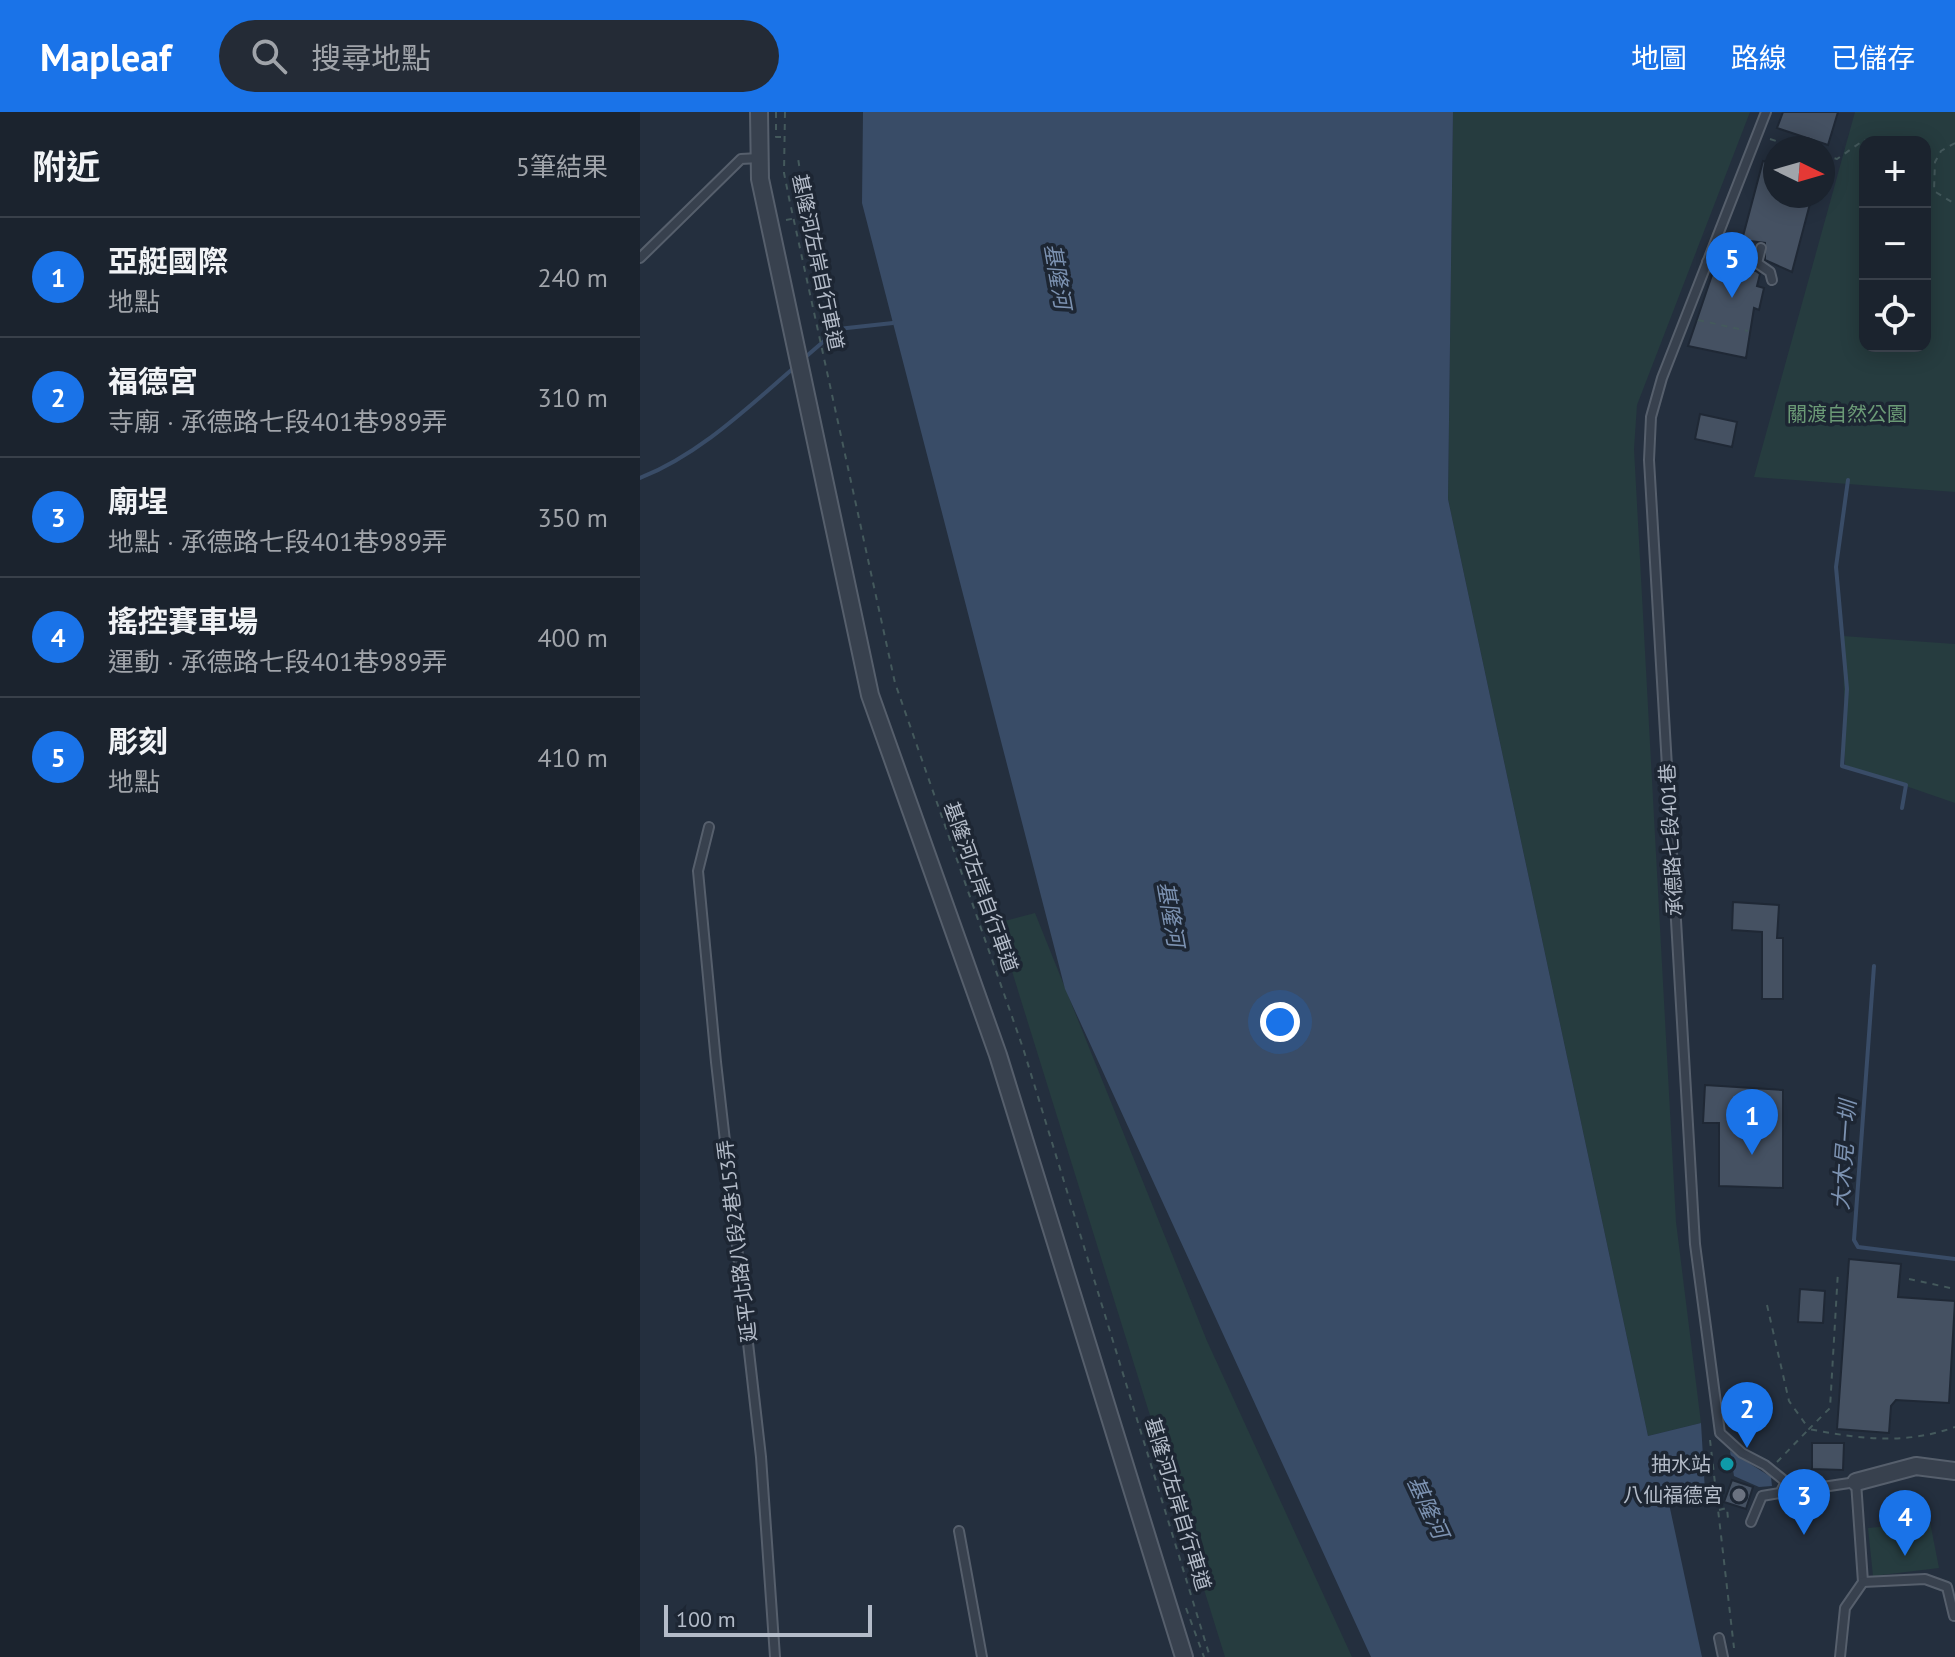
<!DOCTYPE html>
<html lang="zh-TW">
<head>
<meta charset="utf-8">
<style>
	body { margin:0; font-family:"PT Sans","Noto Sans TC",sans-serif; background:#242b36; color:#f1f3f6 }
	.controls { position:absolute; right:24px; top:24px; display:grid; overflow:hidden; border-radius:16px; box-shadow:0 4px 20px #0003 }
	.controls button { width:72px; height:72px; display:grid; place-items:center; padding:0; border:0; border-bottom:2px solid #39404a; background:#1b232e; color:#f1f3f6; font:40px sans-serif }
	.compass { position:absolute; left:1123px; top:24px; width:72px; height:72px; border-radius:50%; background:#1b232e; box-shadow:0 4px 20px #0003; rotate:95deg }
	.scale { position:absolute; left:24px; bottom:20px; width:208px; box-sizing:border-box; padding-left:8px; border:4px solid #b4bcc9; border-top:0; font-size:22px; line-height:28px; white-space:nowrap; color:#b4bcc9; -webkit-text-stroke:6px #1d2633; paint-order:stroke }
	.you { position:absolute; left:640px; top:910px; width:28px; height:28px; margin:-20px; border:6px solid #fff; border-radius:50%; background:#1a73e8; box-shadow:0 0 0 12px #1a73e833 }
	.badge { display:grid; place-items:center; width:52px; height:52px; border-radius:50%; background:#1a73e8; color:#fff; font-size:26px; font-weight:700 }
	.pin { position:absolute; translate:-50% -66px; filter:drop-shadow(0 2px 4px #0008) }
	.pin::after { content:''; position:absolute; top:42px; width:28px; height:24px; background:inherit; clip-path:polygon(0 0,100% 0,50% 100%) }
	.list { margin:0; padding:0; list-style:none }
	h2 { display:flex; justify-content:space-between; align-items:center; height:104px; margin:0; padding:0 32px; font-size:34px }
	h2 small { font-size:26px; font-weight:400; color:#a0a4aa }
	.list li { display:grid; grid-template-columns:52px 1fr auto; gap:24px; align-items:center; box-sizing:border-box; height:120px; padding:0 32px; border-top:2px solid #39404a }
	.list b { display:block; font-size:30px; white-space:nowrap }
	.list p { margin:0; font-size:26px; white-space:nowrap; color:#a0a4aa }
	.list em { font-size:26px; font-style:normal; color:#a0a4aa }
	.icon { flex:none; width:44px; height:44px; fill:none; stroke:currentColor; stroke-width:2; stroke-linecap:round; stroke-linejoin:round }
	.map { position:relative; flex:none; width:1315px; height:1545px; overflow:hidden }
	header { display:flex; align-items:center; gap:48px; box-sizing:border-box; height:112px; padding:0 40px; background:#1a73e8; color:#fff }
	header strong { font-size:38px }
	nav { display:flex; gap:44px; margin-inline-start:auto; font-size:28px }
	.search { width:560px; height:72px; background:#242b36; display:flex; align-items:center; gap:20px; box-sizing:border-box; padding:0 28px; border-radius:44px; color:#a0a4aa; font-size:30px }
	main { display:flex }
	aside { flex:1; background:#1b232e }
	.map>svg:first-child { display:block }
	.green { fill:#263c3f; fill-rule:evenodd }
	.water { fill:#394c67 }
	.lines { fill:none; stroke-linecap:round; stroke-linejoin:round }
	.stream { stroke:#394c67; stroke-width:4 }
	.building { fill:#455162; stroke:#1f2835; stroke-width:2 }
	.service-casing { stroke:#565f6c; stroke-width:12 }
	.minor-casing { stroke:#565f6c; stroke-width:20 }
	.path { stroke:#44595c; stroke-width:2; stroke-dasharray:6 6; stroke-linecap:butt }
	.service { stroke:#38414e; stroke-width:8 }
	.minor { stroke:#38414e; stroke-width:16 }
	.culture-dot { fill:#0f9aa8; stroke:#1d2633; stroke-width:3 }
	.worship-dot { fill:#6b7280; stroke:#1d2633; stroke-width:3 }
	.labels { text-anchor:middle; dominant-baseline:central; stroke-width:7; stroke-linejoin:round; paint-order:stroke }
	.street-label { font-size:20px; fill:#b4bcc9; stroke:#1d2633 }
	.park-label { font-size:20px; fill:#6b9a76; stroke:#1d2633 }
	.poi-label { font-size:20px; fill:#b4bcc9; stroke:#1d2633; text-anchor:end }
	.water-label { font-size:22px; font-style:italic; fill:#7c92b1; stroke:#1d2633 }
</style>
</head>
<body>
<header>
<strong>Mapleaf</strong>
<div class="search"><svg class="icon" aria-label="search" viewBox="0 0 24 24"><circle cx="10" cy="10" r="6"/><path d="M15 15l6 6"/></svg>搜尋地點</div>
<nav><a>地圖</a><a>路線</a><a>已儲存</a></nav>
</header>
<main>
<aside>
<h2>附近<small>5筆結果</small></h2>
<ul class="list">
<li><span class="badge">1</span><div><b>亞艇國際</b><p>地點</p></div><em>240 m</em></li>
<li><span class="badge">2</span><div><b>福德宮</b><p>寺廟 · 承德路七段401巷989弄</p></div><em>310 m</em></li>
<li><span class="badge">3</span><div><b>廟埕</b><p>地點 · 承德路七段401巷989弄</p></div><em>350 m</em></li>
<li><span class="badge">4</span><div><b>搖控賽車場</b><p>運動 · 承德路七段401巷989弄</p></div><em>400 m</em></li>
<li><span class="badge">5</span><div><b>彫刻</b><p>地點</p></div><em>410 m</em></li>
</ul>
</aside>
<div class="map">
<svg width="1315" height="1545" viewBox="0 0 1315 1545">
	<rect width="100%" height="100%" fill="#242f3e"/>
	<g class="green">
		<path d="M813 0H1110L997 293 994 337 1036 1110 1061 1311 1008 1324 808 387Z"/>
		<path d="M1215 0H1315V380L1114 365ZM1225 30H1285V234H1225Z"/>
		<path d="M1203 524 1315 532V691L1205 653Z"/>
		<path d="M395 801 567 1229 712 1545H585L357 811Z"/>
		<path d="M1290 1410 1299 1456 1233 1464 1228 1416Z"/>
	</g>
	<g class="water">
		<path d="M223 0H813L808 387 1008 1324 1061 1311 1065 1379 1028 1387 1062 1545H731L425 877 222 91Z"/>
		<path d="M1090 1339 1131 1365 1132 1374 1119 1375 1094 1364Z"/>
	</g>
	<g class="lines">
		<g class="stream">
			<path d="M162 248 198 217 253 211"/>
			<path d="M0 366C60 342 107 296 156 254"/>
			<path d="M1208 368 1196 455 1207 577 1202 654 1266 673 1262 696"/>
			<path d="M1234 854 1214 1128 1218 1135 1315 1147"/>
		</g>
	</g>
	<g class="building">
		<path d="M1143 0H1198L1188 33 1137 16Z"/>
		<path d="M1123 49 1135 52V84H1172L1152 160 1125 148V131L1102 128Z"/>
		<path d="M1087 157 1116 159 1120 162 1117 174 1124 176 1119 198 1114 196 1106 246 1048 234 1072 163 1085 166Z"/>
		<path d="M1060 302 1097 310 1092 335 1055 327Z"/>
		<path d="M1093 790 1139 793 1137 826H1143V887H1122V820L1092 818Z"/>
		<path d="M1065 973 1143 978V1076L1079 1074V1011H1063Z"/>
		<path d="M1209 1147 1261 1152 1258 1185 1315 1189 1309 1291 1256 1288 1251 1294 1249 1321 1197 1317Z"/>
		<path d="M1160 1177 1185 1179 1183 1211 1158 1210Z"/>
		<path d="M1172 1331H1204L1203 1358 1172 1357Z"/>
		<path d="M1092 1368 1113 1375 1106 1397 1084 1390Z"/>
	</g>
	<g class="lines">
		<defs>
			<g id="service">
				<path d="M1126 0 1022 266 1011 305 1009 348 1055 1132 1080 1321 1102 1341 1125 1353 1146 1370 1176 1376 1216 1370 1223 1470 1205 1496 1200 1545"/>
				<path d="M0 146 101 47 119 46"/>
				<path d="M1067 150 1117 151 1130 160 1132 168"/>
				<path d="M1117 151 1121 136"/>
				<path d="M69 715 58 759 76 950 121 1345 135 1545"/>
				<path d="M1111 1410 1122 1384 1140 1381 1146 1370"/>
				<path d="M319 1419 342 1545"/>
				<path d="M1223 1470 1285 1467 1307 1475 1314 1504"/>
				<path d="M1079 1526 1083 1545"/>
			</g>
			<g id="minor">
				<path d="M119 0 120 67 230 583 358 943 544 1545"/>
				<path d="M1216 1370 1276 1354 1315 1359"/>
			</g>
		</defs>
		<use href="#service" class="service-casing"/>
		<use href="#minor" class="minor-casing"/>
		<g class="path">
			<path d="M136 0V25H142"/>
			<path d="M145 0 144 61 149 86 255 571 383 936 570 1545"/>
			<path d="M1130 27 1158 36"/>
			<path d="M1315 31 1301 39 1295 50 1294 79 1315 92"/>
			<path d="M1183 43 1197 47 1224 28 1230 30"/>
			<path d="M1285 47 1295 50"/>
			<path d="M146 108 167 104 158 46"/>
			<path d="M1058 208 1108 219"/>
			<path d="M1269 1167 1315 1177"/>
			<path d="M1127 1193 1149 1289 1169 1317 1190 1296 1198 1159"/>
			<path d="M1070 1328 1094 1536"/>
			<path d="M1137 1350 1169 1317C1220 1327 1265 1333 1315 1315"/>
			<path d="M1079 1398 1087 1396 1088 1407"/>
			<path d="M546 1496 564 1545"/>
		</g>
		<use href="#service" class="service"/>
		<use href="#minor" class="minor"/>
	</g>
	<circle class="culture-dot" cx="1087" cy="1352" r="8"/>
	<circle class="worship-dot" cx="1099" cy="1383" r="8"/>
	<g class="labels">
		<g class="street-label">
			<text transform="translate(178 150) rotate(78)">基隆河左岸自行車道</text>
			<text transform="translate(1031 728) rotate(-93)">承德路七段401巷</text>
			<text transform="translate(341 775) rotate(70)">基隆河左岸自行車道</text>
			<text transform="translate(97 1129) rotate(-97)">延平北路八段2巷153弄</text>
			<text transform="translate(538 1392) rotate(73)">基隆河左岸自行車道</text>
		</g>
		<g class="park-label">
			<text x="1207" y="302">關渡自然公園</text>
		</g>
		<g class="poi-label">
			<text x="1071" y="1352">抽水站</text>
			<text x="1083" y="1383">八仙福德宮</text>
		</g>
		<g class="water-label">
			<text transform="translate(418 164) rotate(80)">基隆河</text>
			<text transform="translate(531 802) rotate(80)">基隆河</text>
			<text transform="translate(1204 1043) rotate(-86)">大木見一圳</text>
			<text transform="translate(788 1395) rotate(65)">基隆河</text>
		</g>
	</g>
</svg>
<div class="controls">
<button>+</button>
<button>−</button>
<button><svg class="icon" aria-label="locate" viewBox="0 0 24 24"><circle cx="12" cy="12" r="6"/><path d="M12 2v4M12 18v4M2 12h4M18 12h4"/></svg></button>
</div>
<svg class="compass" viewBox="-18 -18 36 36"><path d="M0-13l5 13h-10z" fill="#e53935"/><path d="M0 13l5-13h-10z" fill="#a0a4aa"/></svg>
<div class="scale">100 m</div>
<div class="you"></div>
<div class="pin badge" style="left:1112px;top:1043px">1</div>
<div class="pin badge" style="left:1107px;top:1336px">2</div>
<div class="pin badge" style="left:1164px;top:1423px">3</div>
<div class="pin badge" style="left:1265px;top:1444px">4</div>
<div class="pin badge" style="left:1092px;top:186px">5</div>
</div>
</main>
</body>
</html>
